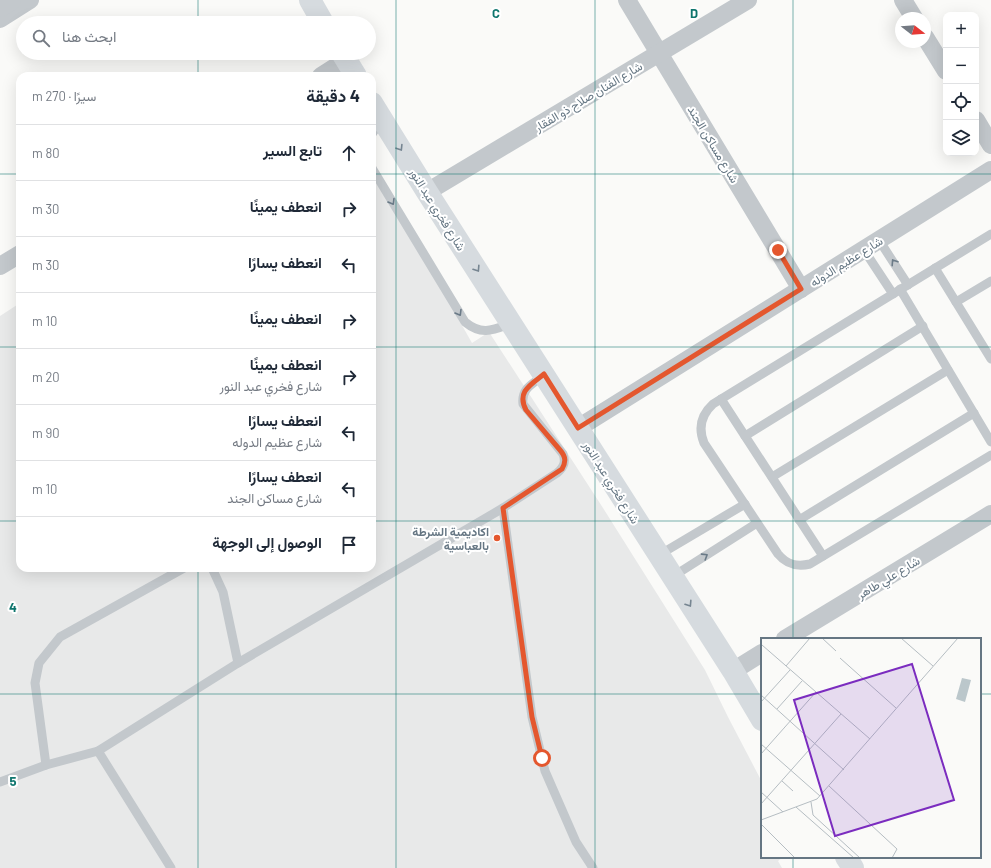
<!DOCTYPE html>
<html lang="ar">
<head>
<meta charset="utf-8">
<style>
	body { margin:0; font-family:Barlow,Vazirmatn,sans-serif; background:#f6f6f7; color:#1f2937; direction:rtl }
	.controls { position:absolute; right:12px; top:12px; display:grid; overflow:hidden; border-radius:8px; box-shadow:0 4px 16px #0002 }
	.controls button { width:36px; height:36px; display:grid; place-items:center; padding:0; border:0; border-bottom:1px solid #e0e1e3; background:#fff; color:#1f2937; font:20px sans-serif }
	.compass { position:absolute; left:895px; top:12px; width:36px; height:36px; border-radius:50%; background:#fff; box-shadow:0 4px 16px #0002; rotate:107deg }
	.stop { position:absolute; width:12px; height:12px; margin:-9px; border:3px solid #e4572e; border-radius:50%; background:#fff }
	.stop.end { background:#e4572e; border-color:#fff; box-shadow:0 1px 4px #0008 }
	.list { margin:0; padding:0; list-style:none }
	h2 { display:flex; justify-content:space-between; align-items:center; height:52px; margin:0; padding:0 16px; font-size:17px }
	h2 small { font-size:13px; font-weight:400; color:#747a83 }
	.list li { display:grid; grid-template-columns:26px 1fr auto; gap:12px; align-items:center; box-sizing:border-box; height:56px; padding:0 16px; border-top:1px solid #e0e1e3 }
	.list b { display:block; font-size:15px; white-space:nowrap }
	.list p { margin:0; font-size:13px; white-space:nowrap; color:#747a83 }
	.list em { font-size:13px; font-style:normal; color:#747a83 }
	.icon { flex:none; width:22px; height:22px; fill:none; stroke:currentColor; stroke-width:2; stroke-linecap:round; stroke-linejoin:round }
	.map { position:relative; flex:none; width:991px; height:868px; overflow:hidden; direction:ltr }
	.search { position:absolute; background:#fff; box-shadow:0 4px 16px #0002; left:16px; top:16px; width:360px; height:44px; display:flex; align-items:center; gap:10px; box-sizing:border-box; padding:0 14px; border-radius:22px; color:#747a83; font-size:15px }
	.panel { position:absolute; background:#fff; box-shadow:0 4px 16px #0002; left:16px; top:72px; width:360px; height:500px; border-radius:12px; direction:rtl }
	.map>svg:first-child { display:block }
	.built { fill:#e8e9e9 }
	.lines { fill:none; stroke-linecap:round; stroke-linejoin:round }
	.service { stroke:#c3c8cc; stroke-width:9 }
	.minor { stroke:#c3c8cc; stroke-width:18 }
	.tertiary { stroke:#c3c8cc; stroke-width:22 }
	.secondary { stroke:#d6dbdf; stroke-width:22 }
	.oneway { stroke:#768591 }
	.oneway2 { stroke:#6a7a87 }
	.route { stroke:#e4572e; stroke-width:5 }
	.grid { fill:none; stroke:#0f766e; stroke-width:1; stroke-opacity:0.55 }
	.poi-dot { fill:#e4572e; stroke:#fff; stroke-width:1.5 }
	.labels { text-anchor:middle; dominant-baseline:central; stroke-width:4; stroke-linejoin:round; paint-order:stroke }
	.street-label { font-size:12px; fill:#657683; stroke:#fff }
	.poi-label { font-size:12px; font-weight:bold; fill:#657683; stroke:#fff; text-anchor:end }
	.inset-road { fill:none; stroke:#b5bdc2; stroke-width:1 }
	.view { fill:#7b2cbf; fill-opacity:0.15; stroke:#7b2cbf; stroke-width:2 }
	.inset-edge { fill:none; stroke:#657683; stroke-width:2 }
	.grid-label { font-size:13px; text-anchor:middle; font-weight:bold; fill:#0f766e; stroke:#fff; stroke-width:4; stroke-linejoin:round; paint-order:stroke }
</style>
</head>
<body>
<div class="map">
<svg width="991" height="868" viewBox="0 0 991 868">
	<rect width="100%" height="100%" fill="#fafaf8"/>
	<path class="built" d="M372 166 472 343 489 332 603 508 705 670 728 717 762 782V857H783L778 861 782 868H0V316L20 303V568H372Z"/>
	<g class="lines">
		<g class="service">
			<path d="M372 134 381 120"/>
			<path d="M372 168 465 322C482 336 493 330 512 323"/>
			<path d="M991 234 713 404C701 415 698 428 704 443L778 554C787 565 797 567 810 564L991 455"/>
			<path d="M879 240 908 285"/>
			<path d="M864 250 893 294"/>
			<path d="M935 268 991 359"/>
			<path d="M900 289 991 442"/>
			<path d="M956 302 991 281"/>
			<path d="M721 399 823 556"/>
			<path d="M745 436 923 326"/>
			<path d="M772 477 948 370"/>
			<path d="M503 508 532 717 545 771 576 842 593 868"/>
			<path d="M799 520 974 413"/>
			<path d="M659 555 745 504"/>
			<path d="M212 568 223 592 238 663"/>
			<path d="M672 577 757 523"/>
			<path d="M98 751 171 868"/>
			<path d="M46 765 35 683 39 663 60 637 184 568"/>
			<path d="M0 782 46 765 98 751 238 663 503 508 557 473C564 467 566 462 563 454L523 404C521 388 533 384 544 375"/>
		</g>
		<g class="minor">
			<path d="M627 0 801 289"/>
			<path d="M903 0 914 18"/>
			<path d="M0 19 30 0"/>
			<path d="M925 37 946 71"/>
			<path d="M321 76 346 60"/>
			<path d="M976 120 991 145"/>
			<path d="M427 192 748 0"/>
			<path d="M0 266 20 254"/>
			<path d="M578 428 991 170"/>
			<path d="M785 639 991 514"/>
			<path d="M733 671 762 653"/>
		</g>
		<path class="tertiary" d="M0 6 10 0"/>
		<g class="secondary">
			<path d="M310 0 323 23"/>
			<path d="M342 53 356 76"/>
			<path d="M372 103 427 192 733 671 762 720"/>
			<path d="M846 857 853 868"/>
		</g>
	</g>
	<defs><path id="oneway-chevron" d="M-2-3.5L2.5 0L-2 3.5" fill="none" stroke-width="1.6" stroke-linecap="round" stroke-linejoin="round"/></defs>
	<g class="oneway">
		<use href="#oneway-chevron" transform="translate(400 148) rotate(58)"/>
		<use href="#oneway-chevron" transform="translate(477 269) rotate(57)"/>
		<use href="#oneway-chevron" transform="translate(689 604) rotate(57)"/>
	</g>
	<g class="oneway2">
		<use href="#oneway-chevron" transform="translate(392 202) rotate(59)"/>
		<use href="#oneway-chevron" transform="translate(894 262) rotate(-123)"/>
		<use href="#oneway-chevron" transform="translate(459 313) rotate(59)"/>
		<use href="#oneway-chevron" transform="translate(705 556) rotate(-32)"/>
	</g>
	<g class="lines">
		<path class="route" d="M542 758 532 717 503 508 562 469C566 462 566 457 560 450L526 410C516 391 532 384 544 374L578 428 801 289 778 250"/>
	</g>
	<path class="grid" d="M198 0V23M396 0V868M595 0V868M793 0V639M198 53V76M0 174H20M372 174H991M0 347H20M372 347H991M0 521H20M372 521H991M198 568V868M0 694H762M980 694H991M793 857V868"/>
	<circle class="poi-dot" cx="497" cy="538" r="4"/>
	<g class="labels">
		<g class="street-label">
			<text transform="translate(588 96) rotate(-31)">شارع الفنان صلاح ذو الفقار</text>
			<text transform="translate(714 144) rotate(59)">شارع مساكن الجند</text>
			<text transform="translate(438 209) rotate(58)">شارع فخري عبد النور</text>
			<text transform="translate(846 261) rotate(-32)">شارع عظيم الدوله</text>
			<text transform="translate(612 482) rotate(58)">شارع فخري عبد النور</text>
			<text transform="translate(888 577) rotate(-31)">شارع علي طاهر</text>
		</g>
		<g class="poi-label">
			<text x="489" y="531">اكاديمية الشرطة<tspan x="489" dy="14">بالعباسية</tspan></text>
		</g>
	</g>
	<g transform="translate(761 638)">
		<rect width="220" height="220" fill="#fafaf8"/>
		<path d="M201 40 210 42 204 64 195 61Z" fill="#bbc7cb"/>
		<path class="inset-road" d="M61 0 75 13M140 0 172 28M1 7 109 101M79 20 135 70M25 28 49 0M0 57 83 132M0 64 29 32M16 71 41 43M0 106 59 158M0 116 55 54M21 143 32 153M68 148 136 211 131 220M0 154 22 174M50 164 52 177 99 220M0 166 80 76M35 169 93 220M0 182 56 161 197 0M0 186 34 220"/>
		<path class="view" d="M151 26 193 162 74 198 33 62Z"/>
		<rect width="220" height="220" class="inset-edge"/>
	</g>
	<g class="grid-label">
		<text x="496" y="18">C</text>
		<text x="694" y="18">D</text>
		<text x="13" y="612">4</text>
		<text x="13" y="786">5</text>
	</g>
</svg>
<div class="controls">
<button>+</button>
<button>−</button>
<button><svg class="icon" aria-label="locate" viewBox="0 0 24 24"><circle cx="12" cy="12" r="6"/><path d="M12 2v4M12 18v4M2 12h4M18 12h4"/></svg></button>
<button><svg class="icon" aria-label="layers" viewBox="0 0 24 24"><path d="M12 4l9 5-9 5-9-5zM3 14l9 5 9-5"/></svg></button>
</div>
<svg class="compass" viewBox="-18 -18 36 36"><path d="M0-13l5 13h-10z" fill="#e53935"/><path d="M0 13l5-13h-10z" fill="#747a83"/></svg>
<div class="stop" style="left:542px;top:758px"></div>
<div class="stop end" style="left:778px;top:250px"></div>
<div class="search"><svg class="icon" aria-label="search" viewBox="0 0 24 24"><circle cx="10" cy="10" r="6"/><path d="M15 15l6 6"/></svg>ابحث هنا</div>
<section class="panel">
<h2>4 دقيقة<small>سيرًا · 270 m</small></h2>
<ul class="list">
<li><svg class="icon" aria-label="ahead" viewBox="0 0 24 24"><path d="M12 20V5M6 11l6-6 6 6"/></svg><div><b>تابع السير</b></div><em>80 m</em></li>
<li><svg class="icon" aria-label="right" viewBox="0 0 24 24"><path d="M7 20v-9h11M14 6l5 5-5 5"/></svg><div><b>انعطف يمينًا</b></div><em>30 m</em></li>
<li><svg class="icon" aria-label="left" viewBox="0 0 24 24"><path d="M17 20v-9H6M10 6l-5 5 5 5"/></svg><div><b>انعطف يسارًا</b></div><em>30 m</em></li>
<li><svg class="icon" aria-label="right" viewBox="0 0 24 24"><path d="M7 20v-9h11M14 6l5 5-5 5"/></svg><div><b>انعطف يمينًا</b></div><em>10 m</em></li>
<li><svg class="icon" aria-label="right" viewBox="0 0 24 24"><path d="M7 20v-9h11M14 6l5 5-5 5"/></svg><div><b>انعطف يمينًا</b><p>شارع فخري عبد النور</p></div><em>20 m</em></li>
<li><svg class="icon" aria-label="left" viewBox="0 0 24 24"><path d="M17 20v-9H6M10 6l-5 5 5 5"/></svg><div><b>انعطف يسارًا</b><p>شارع عظيم الدوله</p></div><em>90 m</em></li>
<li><svg class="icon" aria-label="left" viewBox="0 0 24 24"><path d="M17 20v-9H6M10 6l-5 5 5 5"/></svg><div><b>انعطف يسارًا</b><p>شارع مساكن الجند</p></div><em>10 m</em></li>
<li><svg class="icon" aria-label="arrive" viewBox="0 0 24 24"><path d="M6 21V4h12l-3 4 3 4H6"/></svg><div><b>الوصول إلى الوجهة</b></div></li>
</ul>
</section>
</div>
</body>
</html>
